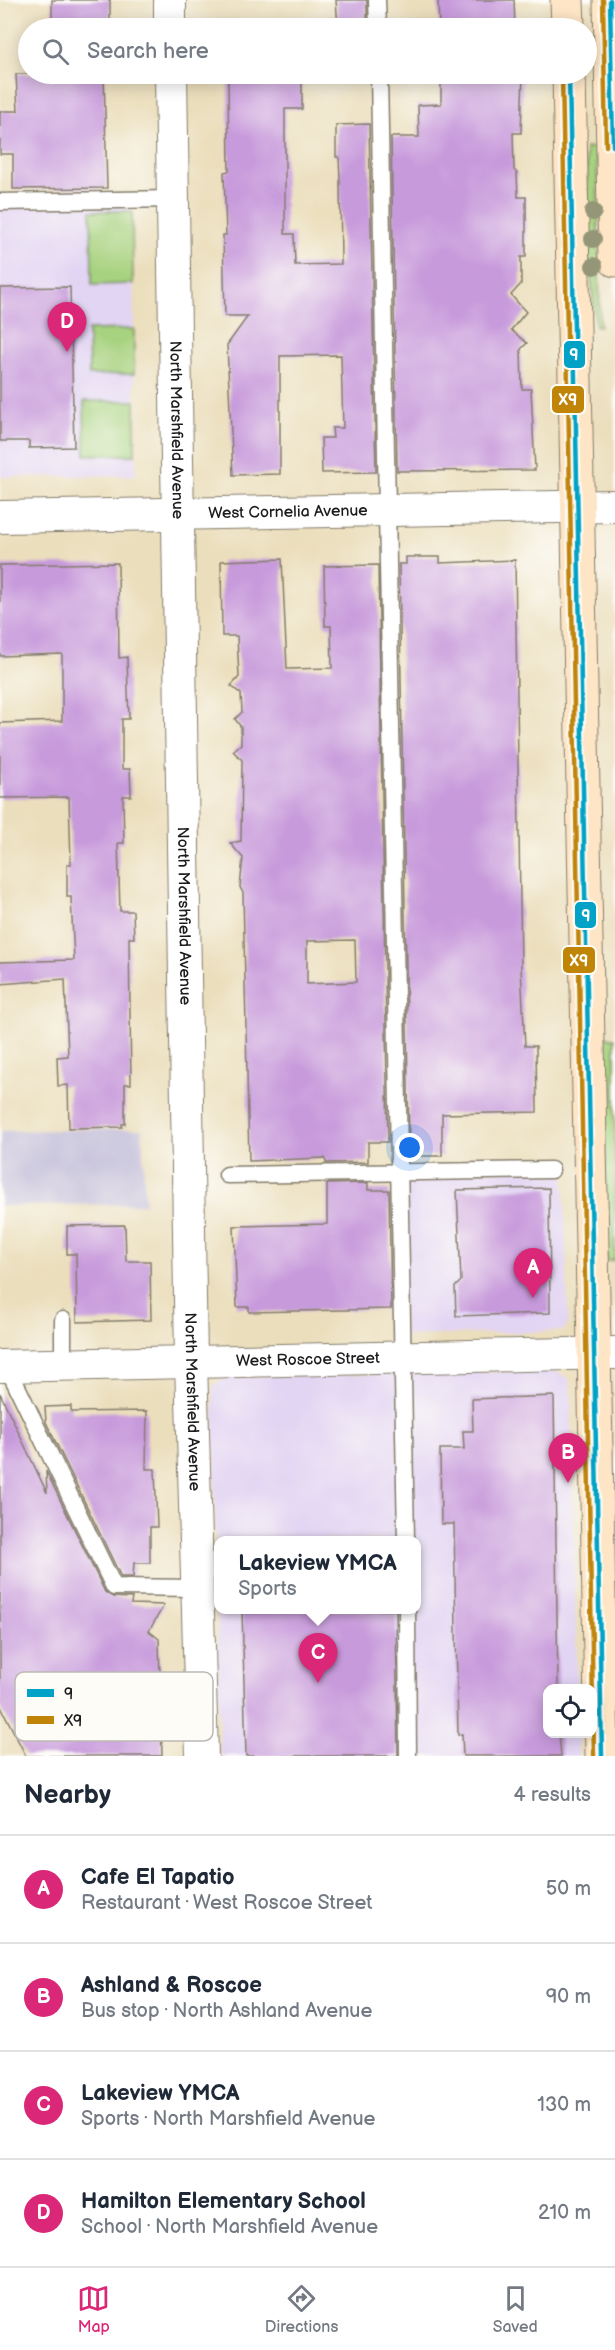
<!DOCTYPE html>
<html lang="en">
<head>
<meta charset="utf-8">
<style>
	body { margin:0; font-family:"Balsamiq Sans",sans-serif; background:#f2f2f3; color:#1f2937 }
	.controls { position:absolute; right:18px; bottom:18px; display:grid; overflow:hidden; border-radius:12px; box-shadow:0 3px 15px #0003 }
	.controls button { width:54px; height:54px; display:grid; place-items:center; padding:0; border:0; border-bottom:2px solid #e0e1e3; background:#fff; color:#1f2937; font:30px sans-serif }
	.you { position:absolute; left:410px; top:1148px; width:21px; height:21px; margin:-15px; border:4px solid #fff; border-radius:50%; background:#1a73e8; box-shadow:0 0 0 9px #1a73e833 }
	.badge { display:grid; place-items:center; width:39px; height:39px; border-radius:50%; background:#db2777; color:#fff; font-size:20px; font-weight:700 }
	.pin { position:absolute; translate:-50% -50px; filter:drop-shadow(0 2px 3px #0008) }
	.pin::after { content:''; position:absolute; top:32px; width:21px; height:18px; background:inherit; clip-path:polygon(0 0,100% 0,50% 100%) }
	.popup { position:absolute; left:214px; top:1536px; width:207px; height:78px; box-sizing:border-box; display:grid; place-content:center; border-radius:12px; background:#fff; filter:drop-shadow(0 2px 4px #0005); font-size:20px; white-space:nowrap; color:#747a83 }
	.popup b { font-size:22px; color:#1f2937 }
	.popup::after { content:''; position:absolute; left:50%; top:100%; margin-left:-12px; border:12px solid transparent; border-top-color:#fff }
	.list { margin:0; padding:0; list-style:none }
	h2 { display:flex; justify-content:space-between; align-items:center; height:78px; margin:0; padding:0 24px; font-size:26px }
	h2 small { font-size:20px; font-weight:400; color:#747a83 }
	.list li { display:grid; grid-template-columns:39px 1fr auto; gap:18px; align-items:center; box-sizing:border-box; height:108px; padding:0 24px; border-top:2px solid #e0e1e3 }
	.list b { display:block; font-size:22px; white-space:nowrap }
	.list p { margin:0; font-size:20px; white-space:nowrap; color:#747a83 }
	.list em { font-size:20px; font-style:normal; color:#747a83 }
	.icon { flex:none; width:33px; height:33px; fill:none; stroke:currentColor; stroke-width:2; stroke-linecap:round; stroke-linejoin:round }
	.map { position:relative; flex:none; width:615px; height:1756px; overflow:hidden }
	.search { position:absolute; background:#fff; box-shadow:0 3px 15px #0003; left:18px; right:18px; top:18px; height:66px; display:flex; align-items:center; gap:15px; box-sizing:border-box; padding:0 21px; border-radius:33px; color:#747a83; font-size:22px }
	.sheet { height:510px; background:#fff }
	nav { display:flex; justify-content:space-around; align-items:center; box-sizing:border-box; height:84px; border-top:2px solid #e0e1e3; background:#fff; font-size:16px; color:#747a83 }
	nav a { display:grid; justify-items:center; gap:3px }
	nav .on { color:#db2777 }
	.map>svg:first-child { display:block }
	.built { fill:#e2d4f3; fill-rule:evenodd }
	.industrial { fill:#c5c0da }
	.green { fill:#a7d27f; stroke:#62774e; stroke-width:1.5 }
	.building { fill:#c79adb; fill-rule:evenodd }
	.lines { fill:none; stroke-linecap:round; stroke-linejoin:round }
	.lane-casing { stroke:#847d6c; stroke-width:19 }
	.street-casing { stroke:#847d6c; stroke-width:34 }
	.secondary-casing { stroke:#847d6c; stroke-width:35 }
	.lane { stroke:#fff; stroke-width:16 }
	.street { stroke:#fff; stroke-width:32 }
	.secondary { stroke:#fde5c5; stroke-width:33 }
	.bus-1-casing { stroke:#fdfcf7; stroke-width:9 }
	.bus-2-casing { stroke:#fdfcf7; stroke-width:9 }
	.bus-1 { stroke:#01a2c5; stroke-width:4.5 }
	.bus-2 { stroke:#c08407; stroke-width:4.5 }
	.tree { fill:#949677 }
	.labels { text-anchor:middle; dominant-baseline:central; stroke-width:6; stroke-linejoin:round; paint-order:stroke }
	.street-label { font-size:16px; fill:#1c1c1c; stroke:#fdfcf7 }
	.key { fill:#fdfcf7; stroke:#bab9b5; stroke-width:1.5 }
	.key-label { font-size:16px; fill:#1c1c1c }
	.line-badge { stroke:#fdfcf7; stroke-width:2 }
	.badge-label { font-size:16px; text-anchor:middle; font-weight:bold; fill:#fff }
</style>
</head>
<body>
<div class="map">
<svg width="615" height="1756" viewBox="0 0 615 1756">
	<rect width="100%" height="100%" fill="#fdfcf7"/>
	<filter id="ink" filterUnits="userSpaceOnUse"><feTurbulence type="fractalNoise" baseFrequency=".0167" numOctaves="2"/><feDisplacementMap in="SourceGraphic" scale="12" xChannelSelector="R" yChannelSelector="G"/><feConvolveMatrix kernelMatrix="1 2 1 2 8 2 1 2 1" color-interpolation-filters="sRGB"/></filter>
	<filter id="wash" filterUnits="userSpaceOnUse"><feTurbulence type="fractalNoise" baseFrequency=".008" numOctaves="4" result="noise"/><feDisplacementMap in="SourceGraphic" scale="24" xChannelSelector="R" yChannelSelector="G"/><feGaussianBlur stdDeviation="1.35" result="paint"/><feColorMatrix in="noise" values="0 0 0 0 0 0 0 0 0 0 0 0 0 0 0 0 0 1.4 0 .05"/><feComposite in="paint" operator="in"/></filter>
	<g filter="url(#wash)">
		<rect width="100%" height="100%" fill="#ebdebc"/>
		<g class="built">
			<path d="M132 203 136 475 0 477V205Z"/>
			<path d="M564 1169 568 1316 567 1326 562 1331 404 1336 400 1172Z"/>
			<path d="M556 1371 569 1379 571 1389 577 1688H548V1734H578V1756H220L213 1387 218 1382 230 1377ZM219 1540H417V1610H219Z"/>
		</g>
		<path class="industrial" d="M142 1129 145 1204 0 1206V1131Z"/>
		<g class="green">
			<path d="M586 148H597L600 326H596L589 259Z"/>
			<path d="M91 211H132L133 284 92 285Z"/>
			<path d="M134 329V374L89 375 88 330Z"/>
			<path d="M84 401H135V455H85Z"/>
			<path d="M603 1038H615V1260L607 1261Z"/>
		</g>
		<g id="blocks">
			<g class="building">
				<rect x="52" y="0" width="58" height="28"/>
				<path d="M336 0H367V28H338Z"/>
				<path d="M438 0H514L515 28H439Z"/>
				<path d="M16 74H104L107 188 13 189V154H0V111H18Z"/>
				<path d="M441 74H523L521 133H513L514 170 517 173 518 197H526V257H521V284L511 295 526 312 511 330 527 343 521 349 522 389H531L535 470 397 471 391 137H419L418 105 441 104Z"/>
				<path d="M302 78V109H285V234H294L295 265 341 264 340 179 339 157H336V125L369 124 376 472 322 473 321 438H333L332 428H343L341 355 280 356V474L233 475 227 345 248 316H225L223 235H226L224 172 229 171 228 80Z"/>
				<path d="M70 287 74 447 29 448V441H0V288Z"/>
				<path d="M406 557H440V563L515 560 521 967 525 1046H536L537 1112 442 1114V1156H412L411 1142H409L399 564H406Z"/>
				<path d="M282 559 287 669 332 668 331 626H325L324 566 378 565 388 1142H368V1162L326 1163 325 1158 249 1161 243 893 240 887 243 858 230 843 241 841 242 760 233 751 241 744V727L235 719 242 712 241 694 231 686 239 677 237 636H222L221 561ZM355 940 356 982 307 984V941Z"/>
				<path d="M118 563 119 658 127 657 128 691 129 719H122V769H130L131 796H123L124 843H118L120 911H133L134 938H129L131 1084H125V1124H122V1127L69 1128 68 1085 58 1086 57 1057 68 1056 65 979 0 984V962L74 960 71 897H67V864H71L69 797 0 798V723L62 721V654L0 656V565Z"/>
				<path d="M368 1183V1190H389L391 1309 249 1312V1307H237L234 1226 327 1224V1184Z"/>
				<path d="M549 1188 550 1313 456 1316 455 1287 461 1281 457 1190Z"/>
				<path d="M125 1225 126 1261H150L151 1320 77 1322 76 1254H67V1226Z"/>
				<path d="M0 1393 47 1493 46 1471 105 1592 113 1597 132 1598 131 1604 164 1605 149 1631 159 1639 162 1756H26L0 1705Z"/>
				<path d="M554 1396 558 1689H548V1734H559L561 1756H463L462 1734 458 1735 454 1524H441L440 1449H464L463 1431H473L472 1399Z"/>
				<path d="M71 1406V1412L147 1411 146 1469H155L157 1527H150V1563H134L133 1577H121L46 1422 45 1407Z"/>
				<path d="M242 1610H396L398 1756H246Z"/>
			</g>
		</g>
	</g>
	<g filter="url(#ink)">
		<use href="#blocks" fill-opacity="0" stroke="#847d6c" stroke-width="1.5"/>
		<g class="lines">
			<defs>
				<g id="lane">
					<path d="M377 0 378 28"/>
					<path d="M379 74 406 1540"/>
					<path d="M0 202 173 199"/>
					<path d="M227 1175 551 1170"/>
					<path d="M63 1320V1364"/>
					<path d="M7 1366 114 1587 198 1588"/>
					<path d="M407 1610 408 1756"/>
				</g>
				<g id="street">
					<path d="M170 0V28"/>
					<path id="s1" d="M171 74 191 1361 202 1756"/>
					<path id="s2" d="M0 517 615 506"/>
					<path id="s3" d="M0 1366 615 1353"/>
				</g>
				<g id="secondary">
					<path d="M567 0 568 28"/>
					<path d="M610 0 615 260"/>
					<path d="M569 74 602 1756"/>
				</g>
			</defs>
			<use href="#lane" class="lane-casing"/>
			<use href="#street" class="street-casing"/>
			<use href="#secondary" class="secondary-casing"/>
			<use href="#lane" class="lane"/>
			<use href="#street" class="street"/>
			<use href="#secondary" class="secondary"/>
			<defs>
				<g id="bus-1">
					<path d="M610 0 613 146"/>
					<path d="M569 74 602 1756"/>
				</g>
				<g id="bus-2">
					<path d="M603 0 606 146"/>
					<path d="M562 74 594 1756"/>
				</g>
			</defs>
			<use href="#bus-1" class="bus-1-casing"/>
			<use href="#bus-2" class="bus-2-casing"/>
			<use href="#bus-1" class="bus-1"/>
			<use href="#bus-2" class="bus-2"/>
		</g>
		<g class="tree">
			<circle cx="593" cy="212" r="9"/>
			<circle cx="593" cy="239" r="9"/>
			<circle cx="594" cy="266" r="9"/>
		</g>
	</g>
	<g class="labels">
		<g class="street-label">
			<text stroke="none"><textPath href="#s1" startOffset="356">North Marshfield Avenue</textPath></text>
			<text stroke="none"><textPath href="#s2" startOffset="288">West Cornelia Avenue</textPath></text>
			<text stroke="none"><textPath href="#s1" startOffset="842">North Marshfield Avenue</textPath></text>
			<text stroke="none"><textPath href="#s3" startOffset="308">West Roscoe Street</textPath></text>
			<text stroke="none"><textPath href="#s1" startOffset="1328">North Marshfield Avenue</textPath></text>
		</g>
	</g>
	<rect x="15" y="1672" width="198" height="69" rx="9" class="key"/>
	<rect x="27" y="1689" width="27" height="8" fill="#01a2c5"/>
	<rect x="27" y="1716" width="27" height="8" fill="#c08407"/>
	<g class="key-label">
		<text x="64" y="1699">9</text>
		<text x="64" y="1726">X9</text>
	</g>
	<g class="line-badge">
		<rect x="563" y="340" width="23" height="29" rx="6" fill="#01a2c5"/>
		<rect x="551" y="385" width="34" height="29" rx="6" fill="#c08407"/>
		<rect x="574" y="901" width="23" height="28" rx="6" fill="#01a2c5"/>
		<rect x="562" y="946" width="34" height="28" rx="6" fill="#c08407"/>
	</g>
	<g class="badge-label">
		<text x="574" y="360">9</text>
		<text x="568" y="405">X9</text>
		<text x="586" y="921">9</text>
		<text x="579" y="966">X9</text>
	</g>
</svg>
<div class="controls">
<button><svg class="icon" aria-label="locate" viewBox="0 0 24 24"><circle cx="12" cy="12" r="6"/><path d="M12 2v4M12 18v4M2 12h4M18 12h4"/></svg></button>
</div>
<div class="you"></div>
<div class="pin badge" style="left:533px;top:1298px">A</div>
<div class="pin badge" style="left:568px;top:1483px">B</div>
<div class="pin badge" style="left:318px;top:1683px">C</div>
<div class="popup"><b>Lakeview YMCA</b>Sports</div>
<div class="pin badge" style="left:67px;top:352px">D</div>
<div class="search"><svg class="icon" aria-label="search" viewBox="0 0 24 24"><circle cx="10" cy="10" r="6"/><path d="M15 15l6 6"/></svg>Search here</div>
</div>
<section class="sheet">
<h2>Nearby<small>4 results</small></h2>
<ul class="list">
<li><span class="badge">A</span><div><b>Cafe El Tapatio</b><p>Restaurant · West Roscoe Street</p></div><em>50 m</em></li>
<li><span class="badge">B</span><div><b>Ashland &amp; Roscoe</b><p>Bus stop · North Ashland Avenue</p></div><em>90 m</em></li>
<li><span class="badge">C</span><div><b>Lakeview YMCA</b><p>Sports · North Marshfield Avenue</p></div><em>130 m</em></li>
<li><span class="badge">D</span><div><b>Hamilton Elementary School</b><p>School · North Marshfield Avenue</p></div><em>210 m</em></li>
</ul>
</section>
<nav>
<a class="on"><svg class="icon" aria-label="map" viewBox="0 0 24 24"><path d="M3 6l6-2 6 2 6-2v14l-6 2-6-2-6 2zM9 4v14M15 6v14"/></svg>Map</a>
<a><svg class="icon" aria-label="directions" viewBox="0 0 24 24"><path d="M12 3l9 9-9 9-9-9zM9 14v-3h6M13 9l2 2-2 2"/></svg>Directions</a>
<a><svg class="icon" aria-label="saved" viewBox="0 0 24 24"><path d="M7 4h10v16l-5-4-5 4z"/></svg>Saved</a>
</nav>
</body>
</html>
